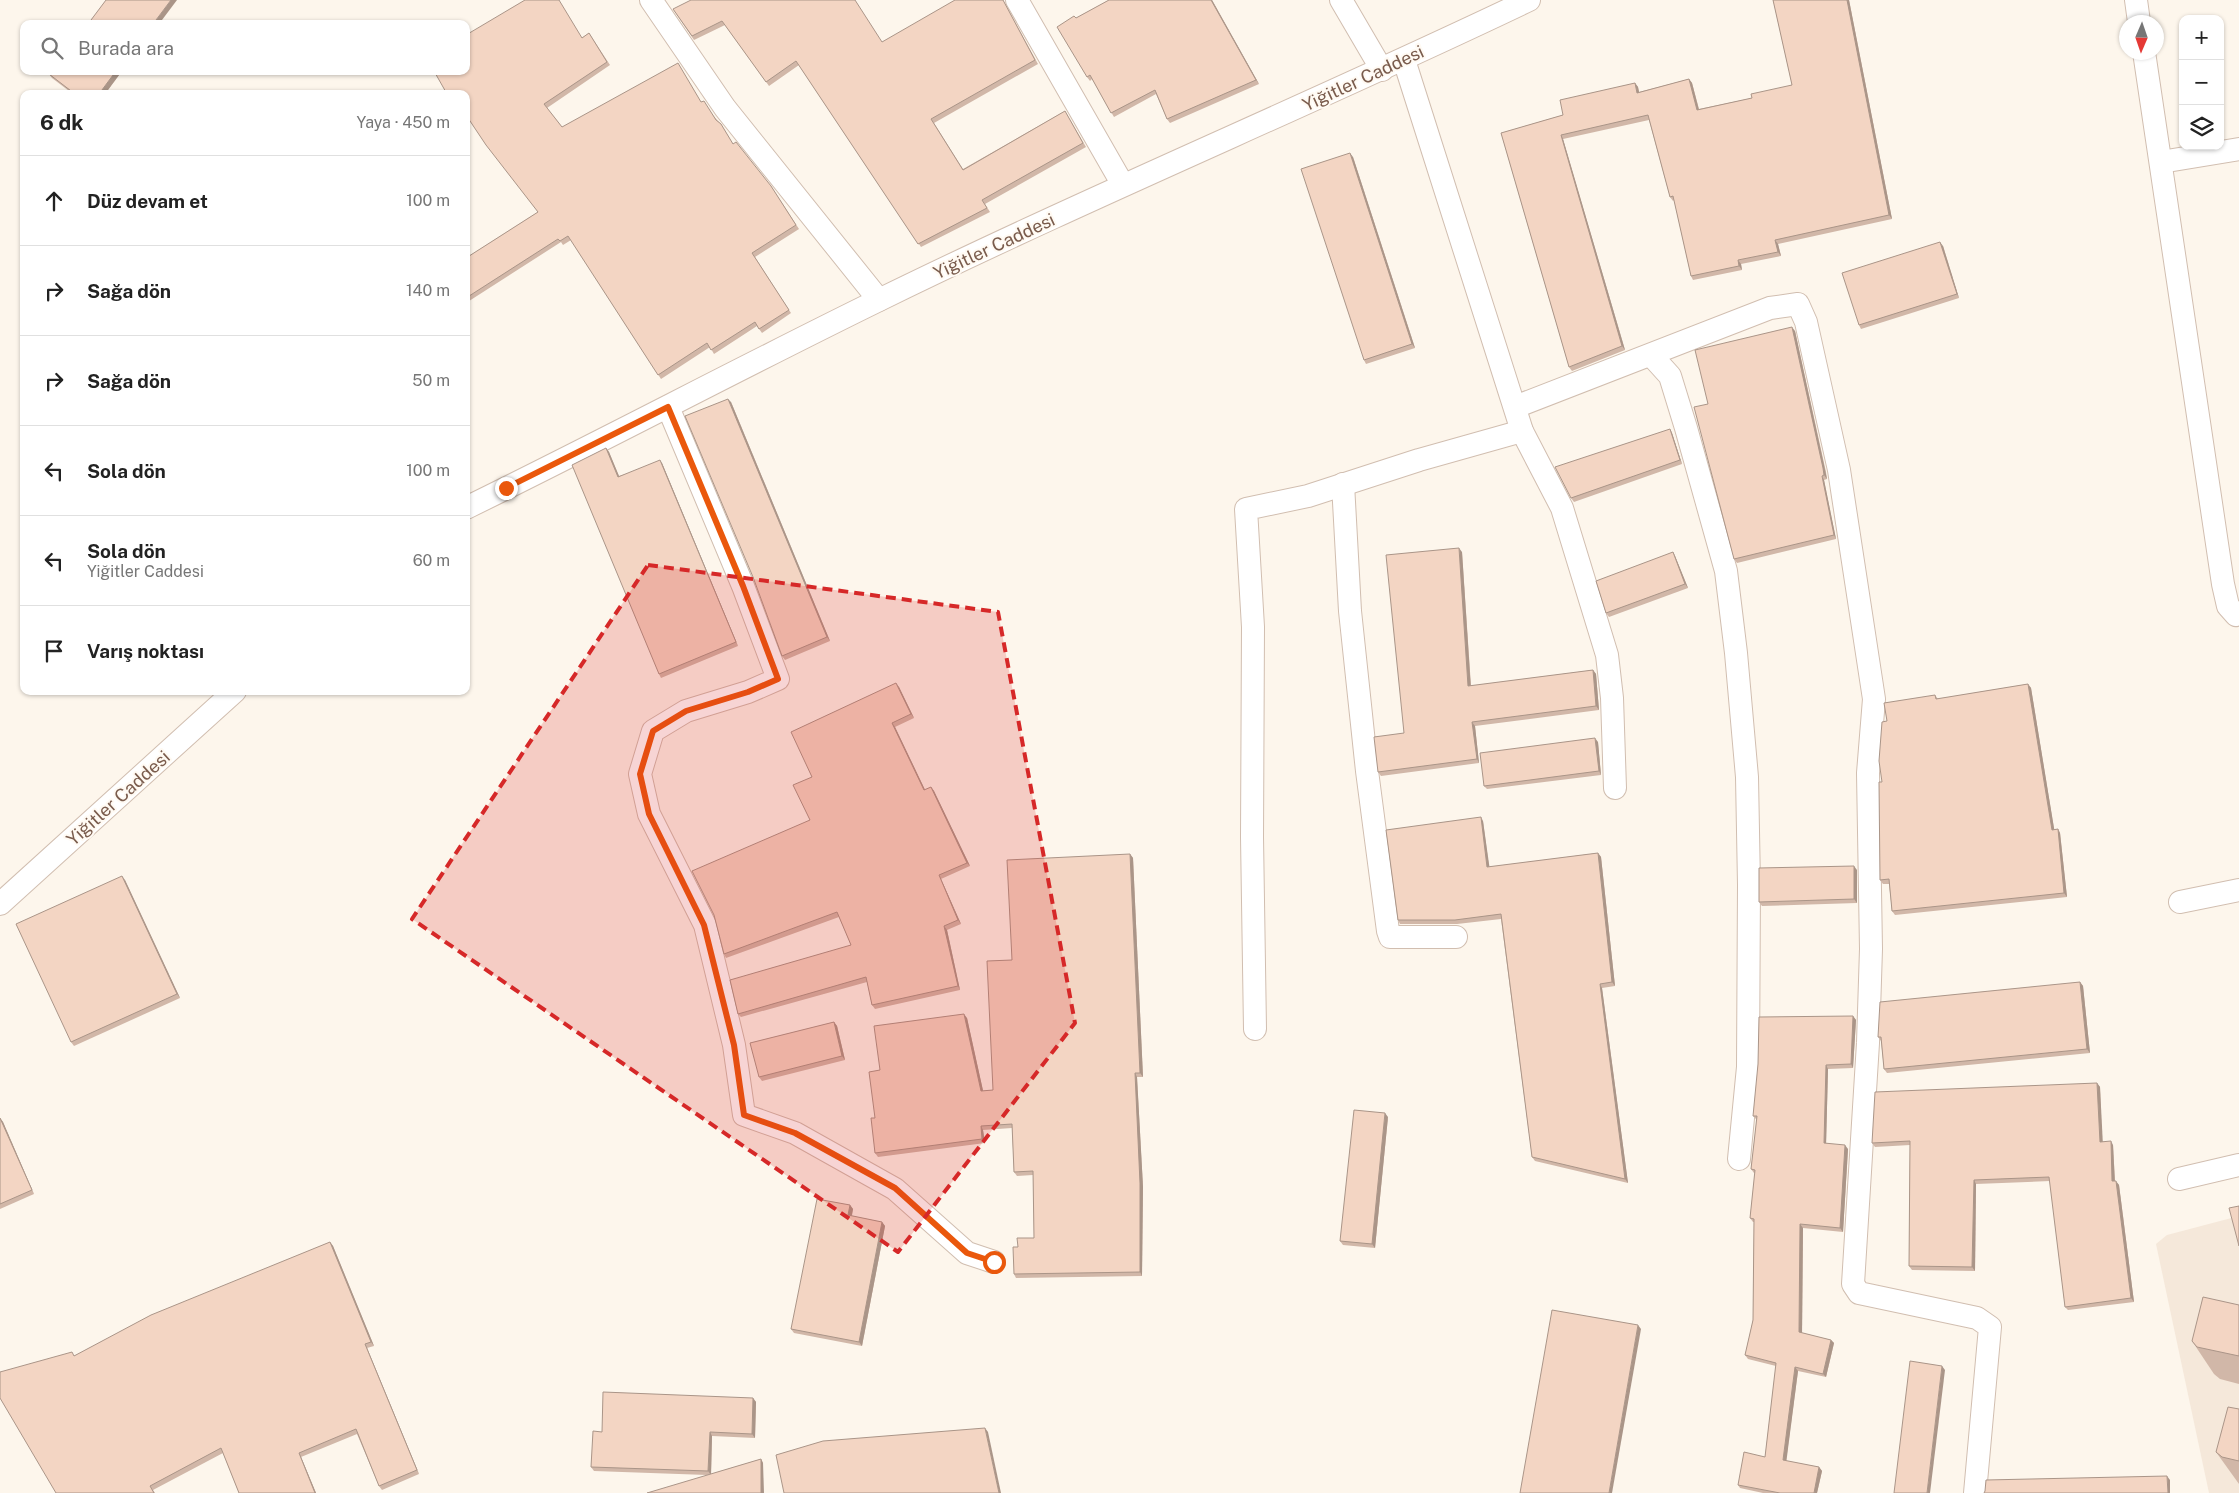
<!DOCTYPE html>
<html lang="tr">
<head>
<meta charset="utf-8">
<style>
	body { margin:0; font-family:"Public Sans",sans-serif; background:#f2f2f2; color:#222 }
	.controls { position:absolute; right:15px; top:15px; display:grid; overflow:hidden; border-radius:10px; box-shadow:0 1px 4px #0004 }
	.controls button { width:45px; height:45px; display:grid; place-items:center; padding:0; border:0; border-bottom:1px solid #e0e0e0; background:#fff; color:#222; font:25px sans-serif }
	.compass { position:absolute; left:2119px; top:15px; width:45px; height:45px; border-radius:50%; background:#fff; box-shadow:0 1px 4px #0004; rotate:182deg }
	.stop { position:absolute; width:15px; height:15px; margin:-11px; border:4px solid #ea580c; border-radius:50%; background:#fff }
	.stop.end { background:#ea580c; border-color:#fff; box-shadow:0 1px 5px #0008 }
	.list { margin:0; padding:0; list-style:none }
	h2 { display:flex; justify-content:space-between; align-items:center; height:65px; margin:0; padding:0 20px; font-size:21px }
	h2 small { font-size:16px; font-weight:400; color:#767676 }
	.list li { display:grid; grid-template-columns:32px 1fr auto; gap:15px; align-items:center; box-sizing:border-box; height:90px; padding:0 20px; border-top:1px solid #e0e0e0 }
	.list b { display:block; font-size:19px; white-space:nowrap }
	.list p { margin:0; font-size:16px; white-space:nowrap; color:#767676 }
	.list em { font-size:16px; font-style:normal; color:#767676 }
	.icon { flex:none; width:28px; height:28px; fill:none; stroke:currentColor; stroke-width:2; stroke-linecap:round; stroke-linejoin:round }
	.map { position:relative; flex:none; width:2239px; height:1493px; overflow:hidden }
	.search { position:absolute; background:#fff; box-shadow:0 1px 4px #0004; left:20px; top:20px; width:450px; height:55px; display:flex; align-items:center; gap:12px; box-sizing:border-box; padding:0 18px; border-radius:10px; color:#767676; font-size:19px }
	.panel { position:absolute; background:#fff; box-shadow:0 1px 4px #0004; left:20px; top:90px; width:450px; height:605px; border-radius:10px }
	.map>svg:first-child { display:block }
	.residential { fill:#f5e8da }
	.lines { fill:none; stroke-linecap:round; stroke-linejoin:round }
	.street-casing { stroke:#d1beb0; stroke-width:24 }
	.street { stroke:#fff; stroke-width:22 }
	.wall { fill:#d1b7a8 }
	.shaded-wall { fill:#aa9588 }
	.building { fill:#f3d5c3; stroke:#aa9588 }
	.route { stroke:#ea580c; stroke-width:6 }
	.marked { fill:#d62828; fill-opacity:0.2; stroke:#d62828; stroke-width:4; stroke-dasharray:10 6; stroke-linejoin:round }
	.labels { text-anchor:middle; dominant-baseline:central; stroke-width:4; stroke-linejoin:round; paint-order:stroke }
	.street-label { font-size:18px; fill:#7a5c4d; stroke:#fffaf3 }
</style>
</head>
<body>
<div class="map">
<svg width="2239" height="1493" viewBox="0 0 2239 1493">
	<rect width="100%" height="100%" fill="#fdf6ec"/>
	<path class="residential" d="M2239 1216V1493H2209L2156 1244 2167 1235Z"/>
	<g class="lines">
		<defs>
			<g id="street">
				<path d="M651 0 725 108 879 300"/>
				<path d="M1017 0 1123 185"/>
				<path d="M1341 0 1382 70"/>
				<path d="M2136 0 2139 22"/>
				<path d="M2144 52 2223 584 2228 606 2236 615 2239 614"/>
				<path d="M1404 60 1522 431 1562 508 1607 655 1612 698 1615 788"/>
				<path d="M2161 162 2239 149"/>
				<path d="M1651 355 1670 376 1686 428 1726 571 1736 653 1747 777 1749 885 1748 1067 1739 1159"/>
				<path d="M668 407 743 586 778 679 748 692 686 711 653 731 640 774 649 814 705 925 734 1045 744 1115 795 1133 895 1189 967 1253 994 1262"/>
				<path d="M1515 407 1770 308 1798 304 1806 322 1839 470 1874 699 1868 773 1871 949 1868 1043 1853 1284 1859 1293 1977 1318 1990 1327 1975 1493"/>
				<path d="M1343 484 1350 611 1367 771 1388 931 1390 937H1456"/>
				<path d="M466 508C605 440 740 368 879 300 1093 195 1314 103 1529 0"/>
				<path d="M2180 902 2239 890"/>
				<path d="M0 904 235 691"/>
				<path d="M1255 1029 1252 837 1253 627 1246 509 1308 496 1419 460 1522 431"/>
				<path d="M2179 1179 2239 1165"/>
			</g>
		</defs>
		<use href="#street" class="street-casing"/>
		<use href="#street" class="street"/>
	</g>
	<g class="wall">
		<path d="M1003 0 1038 64 934 123 963 169 1065 111 1086 147 985 204 990 212 921 247 799 65 769 86 725 25 694 40 673 9 882 42Z"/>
		<path d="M1109 0H1212L1259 84 1170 123 1167 119 1156 94 1114 117 1092 79 1090 81 1087 77 1076 18Z"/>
		<path d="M1773 0H1849L1892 219 1778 244 1781 256 1741 264 1742 270 1693 280 1691 276 1674 200 1673 201 1670 197 1649 120 1563 139 1625 350 1572 371 1569 367 1501 133 1563 115 1635 83 1638 87 1639 92 1689 79 1692 83 1699 109 1752 98 1792 85Z"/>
		<path d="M589 33 610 65 547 108 562 127 702 102 717 120 721 124 733 144 771 186 799 229 755 257 791 313 762 333 757 326 714 354 710 347 661 379 571 240 563 245 561 242 466 303V258L538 212 466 115Z"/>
		<path d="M51 71H122L105 94H73L52 78 49 74Z"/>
		<path d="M1353 157 1415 348 1366 364 1364 360Z"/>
		<path d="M1943 246 1959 298 1861 329 1859 325Z"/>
		<path d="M1795 331 1826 472 1827 479 1824 480 1836 539 1737 563 1734 559 1708 404Z"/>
		<path d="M731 402 830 641 785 660 782 656Z"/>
		<path d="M1670 429 1672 433 1682 464 1574 502 1571 498Z"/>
		<path d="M606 448 609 452 619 476 662 463 738 646 661 678 659 674Z"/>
		<path d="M1462 552 1471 686 1593 670 1596 674 1599 710 1475 726 1479 763 1381 776 1378 772 1404 733Z"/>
		<path d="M1673 552 1675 556 1688 588 1609 617 1606 613Z"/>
		<path d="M2028 684 2031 688 2054 829H2058L2060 833 2067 897 1895 915 1892 911 1889 884H1883L1880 880 1887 721 1935 695 1938 699Z"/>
		<path d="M899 687 914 718 895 727 925 790 931 787 934 791 970 866 941 879 961 924 947 930 960 990 875 1009 872 1005 867 982 741 1017 738 1014 851 945 839 917 726 958 724 954 810 820 812 777Z"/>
		<path d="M1598 742 1601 775 1487 789 1484 786Z"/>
		<path d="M1483 821 1489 867 1598 853 1601 857 1615 986 1602 988 1628 1183 1535 1161 1532 1157 1501 919 1457 924H1400L1398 920Z"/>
		<path d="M1130 854 1133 858 1143 1077H1137L1143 1187 1142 1276 1016 1278 1014 1274 1018 1247 1034 1238 1033 1175 1017 1176 1014 1172 1012 1128 983 1130 985 1143 878 1157 875 1153V1118L880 1070 967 1018 983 1091 993 1090 1012 960Z"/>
		<path d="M1857 870V903L1762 906 1759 902Z"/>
		<path d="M125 880 180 998 74 1046 71 1042Z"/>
		<path d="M2080 982 2083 986 2090 1053 1887 1073 1884 1069 1881 1041 1878 1037Z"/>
		<path d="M1853 1016 1856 1020 1853 1068 1828 1069 1826 1143 1848 1149 1843 1232 1803 1228 1802 1333 1831 1340 1834 1343 1826 1377 1798 1371 1786 1461 1819 1467 1822 1471 1817 1493H1763L1740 1488 1738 1485 1765 1457 1776 1366 1748 1359 1745 1355 1753 1320 1754 1222H1753L1750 1218 1755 1173H1754L1751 1169 1757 1120 1753 1116Z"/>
		<path d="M834 1022 837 1026 845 1060 762 1081 759 1077Z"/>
		<path d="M2097 1083 2100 1087 2102 1142 2113 1145 2115 1181 2119 1185 2134 1302 2068 1310 2065 1307 2050 1181 1976 1184 1975 1271 1912 1270 1909 1266 1910 1145 1875 1147 1872 1143Z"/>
		<path d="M1388 1117 1375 1248 1343 1245 1340 1241Z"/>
		<path d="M0 1118 3 1122 34 1194 0 1209Z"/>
		<path d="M850 1205 853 1209 852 1216 882 1222 885 1226 862 1346 794 1333 791 1329Z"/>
		<path d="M330 1242 333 1246 374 1346 367 1348 419 1474 382 1490 379 1486 357 1434 301 1457 316 1493H239L223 1453 153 1490 155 1493H56L74 1356Z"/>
		<path d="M2239 1305V1384L2220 1379 2214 1374 2192 1341Z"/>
		<path d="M753 1398 756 1402 755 1438 712 1436 711 1474 761 1459 763 1463 707 1475 594 1471 591 1467 602 1432Z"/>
		<path d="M2239 1409V1484L2216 1452Z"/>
	</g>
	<g class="shaded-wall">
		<path d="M171 0H177L159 24H153Z"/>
		<path d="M1211 0H1212L1259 84 1256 80Z"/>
		<path d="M1847 0H1849L1892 219 1889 215Z"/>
		<path d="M116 71H122L105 94H99Z"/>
		<path d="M1689 79 1692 83 1700 114 1697 110Z"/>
		<path d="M1635 83 1638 87 1640 97 1637 93Z"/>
		<path d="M1561 135 1563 139 1625 350 1622 346Z"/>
		<path d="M1350 153 1353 157 1415 348 1412 344Z"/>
		<path d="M1775 240 1778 244 1781 256 1778 252Z"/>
		<path d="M1940 242 1943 246 1959 298 1957 294Z"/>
		<path d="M1738 260 1741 264 1742 270 1739 266Z"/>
		<path d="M1792 327 1795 331 1827 479 1824 475Z"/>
		<path d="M728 399 731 402 830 641 827 637Z"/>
		<path d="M1670 429 1672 433 1682 464 1680 460Z"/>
		<path d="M606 448 609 452 621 481 618 477Z"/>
		<path d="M660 460 662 463 738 646 736 642Z"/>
		<path d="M1822 476 1824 480 1836 539 1834 535Z"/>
		<path d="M1459 548 1462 552 1471 690 1468 686Z"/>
		<path d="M1673 552 1675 556 1688 588 1685 584Z"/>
		<path d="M1593 670 1596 674 1599 710 1596 706Z"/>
		<path d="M896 683 899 687 914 718 911 714Z"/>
		<path d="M2028 684 2031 688 2055 834 2052 830Z"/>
		<path d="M1472 722 1475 726 1479 763 1477 759Z"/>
		<path d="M892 723 895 727 927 794 924 790Z"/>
		<path d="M1595 738 1598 742 1601 775 1599 771Z"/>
		<path d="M931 787 934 791 970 866 967 863Z"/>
		<path d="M1481 817 1483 821 1490 871 1487 867Z"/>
		<path d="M2058 829 2060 833 2067 897 2064 893Z"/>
		<path d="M1598 853 1601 857 1615 986 1612 982Z"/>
		<path d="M1130 854 1133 858 1143 1077 1140 1073Z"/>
		<path d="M1854 866 1857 870V903L1854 899Z"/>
		<path d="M939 875 941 879 961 924 958 920Z"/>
		<path d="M122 876 125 880 180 998 177 994Z"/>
		<path d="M944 926 947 930 960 990 958 986Z"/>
		<path d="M2080 982 2083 986 2090 1053 2087 1049Z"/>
		<path d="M1600 984 1602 988 1628 1183 1625 1179Z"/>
		<path d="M964 1014 967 1018 984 1095 981 1091Z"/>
		<path d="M1853 1016 1856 1020 1853 1068 1851 1064Z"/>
		<path d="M834 1022 837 1026 845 1060 842 1056Z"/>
		<path d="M1826 1065 1828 1069 1826 1147 1824 1143Z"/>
		<path d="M1135 1073 1137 1077 1143 1187 1142 1276 1140 1272Z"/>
		<path d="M2097 1083 2100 1087 2103 1146 2100 1142Z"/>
		<path d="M1385 1113 1388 1117 1375 1248 1372 1244Z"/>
		<path d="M0 1118 3 1122 34 1194 32 1190Z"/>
		<path d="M981 1126 983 1130 985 1143 982 1139Z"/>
		<path d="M2111 1141 2113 1145 2115 1185 2112 1181Z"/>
		<path d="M1845 1145 1848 1149 1843 1232 1840 1228Z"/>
		<path d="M1974 1180 1976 1184 1975 1271 1972 1267Z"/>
		<path d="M2116 1181 2119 1185 2134 1302 2131 1298Z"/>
		<path d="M850 1205 853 1209 851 1219 848 1215Z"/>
		<path d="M882 1222 885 1226 862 1346 859 1342Z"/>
		<path d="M1800 1224 1803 1228 1802 1336 1799 1332Z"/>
		<path d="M330 1242 333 1246 374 1346 371 1342Z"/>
		<path d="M1638 1325 1641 1329 1612 1493H1609Z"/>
		<path d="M1831 1340 1834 1343 1826 1377 1823 1374Z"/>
		<path d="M365 1344 367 1348 419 1474 417 1470Z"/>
		<path d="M1942 1366 1945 1370 1930 1493H1927Z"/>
		<path d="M1795 1367 1798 1371 1786 1464 1783 1460Z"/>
		<path d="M753 1398 756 1402 755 1438 752 1434Z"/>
		<path d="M985 1428 988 1432 1001 1493H999Z"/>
		<path d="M710 1432 712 1436 711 1475 708 1471Z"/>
		<path d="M299 1453 301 1457 316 1493H315Z"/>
		<path d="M761 1459 763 1463 764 1493H761Z"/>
		<path d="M1819 1467 1822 1471 1817 1493H1814Z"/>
		<path d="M2167 1476 2170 1480V1493H2168Z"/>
	</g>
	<g class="building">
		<path d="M106 0H171L153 24H88Z"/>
		<path d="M525 0H559L582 38 589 33 607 62 544 104 562 127 678 63 701 102 704 101 716 120 721 124 733 144 736 142 771 186 796 225 752 253 789 310 759 329 755 322 711 350 707 343 658 375 568 236 560 241 558 239 466 298V258L538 212 486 145 466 115V94H447L434 71H466V35Z"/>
		<path d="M691 0H855L882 42 955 0H1003L1035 60 931 119 963 170 1065 111 1083 143 982 200 987 208 918 244 796 61 766 82 722 21 692 36 673 9Z"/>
		<path d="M1109 0H1211L1256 80 1167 119 1155 90 1111 113 1090 75 1087 77 1057 27 1074 16 1076 18Z"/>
		<path d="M1773 0H1847L1889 215 1775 240 1778 252 1738 260 1739 266 1691 276 1673 196 1670 197 1648 115 1561 135 1622 346 1569 367 1501 133 1563 115 1560 100 1635 83 1637 93 1689 79 1697 110 1752 98 1751 94 1792 85Z"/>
		<path d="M51 71H116L99 94H75L49 74Z"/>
		<path d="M1350 153 1412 344 1364 360 1301 169Z"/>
		<path d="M1940 242 1957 294 1859 325 1842 273Z"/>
		<path d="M1792 327 1823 468 1824 475 1822 476 1834 535 1734 559 1694 407 1708 404 1695 350Z"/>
		<path d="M728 399 827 637 782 656 753 577 685 416Z"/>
		<path d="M1670 429 1680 460 1571 498 1555 467Z"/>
		<path d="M606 448 618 477 660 460 736 642 659 674 572 465Z"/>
		<path d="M1459 548 1468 686 1593 670 1596 706 1472 722 1477 759 1378 772 1374 737 1404 733 1386 555Z"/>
		<path d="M1673 552 1685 584 1606 613 1596 581Z"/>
		<path d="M896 683 911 714 892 723 924 790 931 787 967 863 939 875 958 920 944 926 958 986 872 1005 866 977 738 1014 730 980 851 945 837 912 724 954 714 915 692 871 810 820 793 785 812 777 791 732Z"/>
		<path d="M2028 684 2052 830 2058 829 2064 893 1892 911 1889 879 1880 880 1879 782H1882L1879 761 1882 722 1887 721 1884 703 1935 695 1936 699Z"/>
		<path d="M1595 738 1599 771 1484 786 1480 753Z"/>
		<path d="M1481 817 1487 867 1598 853 1612 982 1600 984 1625 1179 1532 1157 1501 914 1455 920H1398L1386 830Z"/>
		<path d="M1130 854 1140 1073H1135L1140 1183V1272L1014 1274 1013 1247H1018L1017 1238H1034L1033 1171 1014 1172 1012 1124 981 1126 982 1139 875 1153 871 1118H875L869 1072 880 1070 874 1026 964 1014 981 1091 993 1090 987 961 1012 960 1007 860Z"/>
		<path d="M1854 866V899L1759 902V868Z"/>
		<path d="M122 876 177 994 71 1042 16 924Z"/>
		<path d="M2080 982 2087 1049 1884 1069 1881 1037H1878L1880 1002Z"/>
		<path d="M1853 1016 1851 1064 1826 1065 1824 1143 1845 1145 1840 1228 1800 1224 1799 1332 1831 1340 1823 1374 1795 1367 1783 1460 1819 1467 1814 1493H1780L1738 1485 1744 1452 1765 1457 1776 1363 1745 1355 1753 1320 1754 1219 1750 1218 1755 1170 1751 1169 1757 1116H1753L1758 1064 1759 1017Z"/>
		<path d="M834 1022 842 1056 759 1077 750 1043Z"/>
		<path d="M2097 1083 2100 1142 2111 1141 2112 1181H2116L2131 1298 2065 1307 2049 1177 1974 1180 1972 1267 1909 1266 1910 1141 1872 1143 1875 1092Z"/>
		<path d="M1354 1110 1385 1113 1372 1244 1340 1241Z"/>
		<path d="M0 1118 32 1190 0 1204Z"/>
		<path d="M817 1199 850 1205 848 1215 882 1222 859 1342 791 1329Z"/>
		<path d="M2239 1206V1246L2229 1208Z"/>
		<path d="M330 1242 371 1342 365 1344 417 1470 379 1486 356 1429 299 1453 315 1493H239L221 1448 150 1486 154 1493H56L0 1398V1372L72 1352 74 1356 151 1315Z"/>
		<path d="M2203 1297 2239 1305V1356L2197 1347 2192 1341Z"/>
		<path d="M1552 1310 1638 1325 1609 1493H1520Z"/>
		<path d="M1910 1361 1942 1366 1927 1493H1894Z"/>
		<path d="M603 1392 753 1398 752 1434 710 1432 708 1471 591 1467 593 1431 602 1432Z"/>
		<path d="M2228 1407 2239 1409V1461L2222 1457 2216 1452Z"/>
		<path d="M985 1428 999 1493H784L776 1455 823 1441Z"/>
		<path d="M761 1459V1493H647Z"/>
		<path d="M2167 1476 2168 1493H1984L1985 1491 1986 1480Z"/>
	</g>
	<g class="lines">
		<path class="route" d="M506 488 668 407 743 586 778 679 748 692 686 711 653 731 640 774 649 814 704 925 734 1045 744 1115 795 1133 895 1188 967 1253 994 1262"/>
	</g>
	<path class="marked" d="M648 565 998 612 1075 1023 898 1252 412 919Z"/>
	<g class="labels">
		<g class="street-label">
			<text transform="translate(1363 78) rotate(-25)">Yiğitler Caddesi</text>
			<text transform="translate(994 246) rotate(-25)">Yiğitler Caddesi</text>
			<text transform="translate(118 798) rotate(-42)">Yiğitler Caddesi</text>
		</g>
	</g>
</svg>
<div class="controls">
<button>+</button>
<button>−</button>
<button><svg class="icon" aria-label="layers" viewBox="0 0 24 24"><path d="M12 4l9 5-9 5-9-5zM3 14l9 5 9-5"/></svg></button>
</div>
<svg class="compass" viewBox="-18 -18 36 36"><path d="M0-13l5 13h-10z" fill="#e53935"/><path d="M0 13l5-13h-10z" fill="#767676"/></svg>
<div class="stop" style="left:994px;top:1262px"></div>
<div class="stop end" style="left:506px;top:488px"></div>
<div class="search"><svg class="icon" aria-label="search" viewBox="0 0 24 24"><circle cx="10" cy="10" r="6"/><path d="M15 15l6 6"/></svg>Burada ara</div>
<section class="panel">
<h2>6 dk<small>Yaya · 450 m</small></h2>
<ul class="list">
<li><svg class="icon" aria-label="ahead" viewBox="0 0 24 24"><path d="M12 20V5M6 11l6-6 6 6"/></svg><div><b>Düz devam et</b></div><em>100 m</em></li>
<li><svg class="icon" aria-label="right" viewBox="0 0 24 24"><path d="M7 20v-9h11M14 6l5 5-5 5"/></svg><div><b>Sağa dön</b></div><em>140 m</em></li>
<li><svg class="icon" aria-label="right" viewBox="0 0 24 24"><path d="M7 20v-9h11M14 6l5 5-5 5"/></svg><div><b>Sağa dön</b></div><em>50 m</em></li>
<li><svg class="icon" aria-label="left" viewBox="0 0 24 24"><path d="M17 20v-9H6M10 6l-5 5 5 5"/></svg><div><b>Sola dön</b></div><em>100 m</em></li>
<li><svg class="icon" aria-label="left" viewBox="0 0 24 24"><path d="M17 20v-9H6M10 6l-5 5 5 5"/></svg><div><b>Sola dön</b><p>Yiğitler Caddesi</p></div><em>60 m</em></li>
<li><svg class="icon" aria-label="arrive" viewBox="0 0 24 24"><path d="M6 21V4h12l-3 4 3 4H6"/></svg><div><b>Varış noktası</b></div></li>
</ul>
</section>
</div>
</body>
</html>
